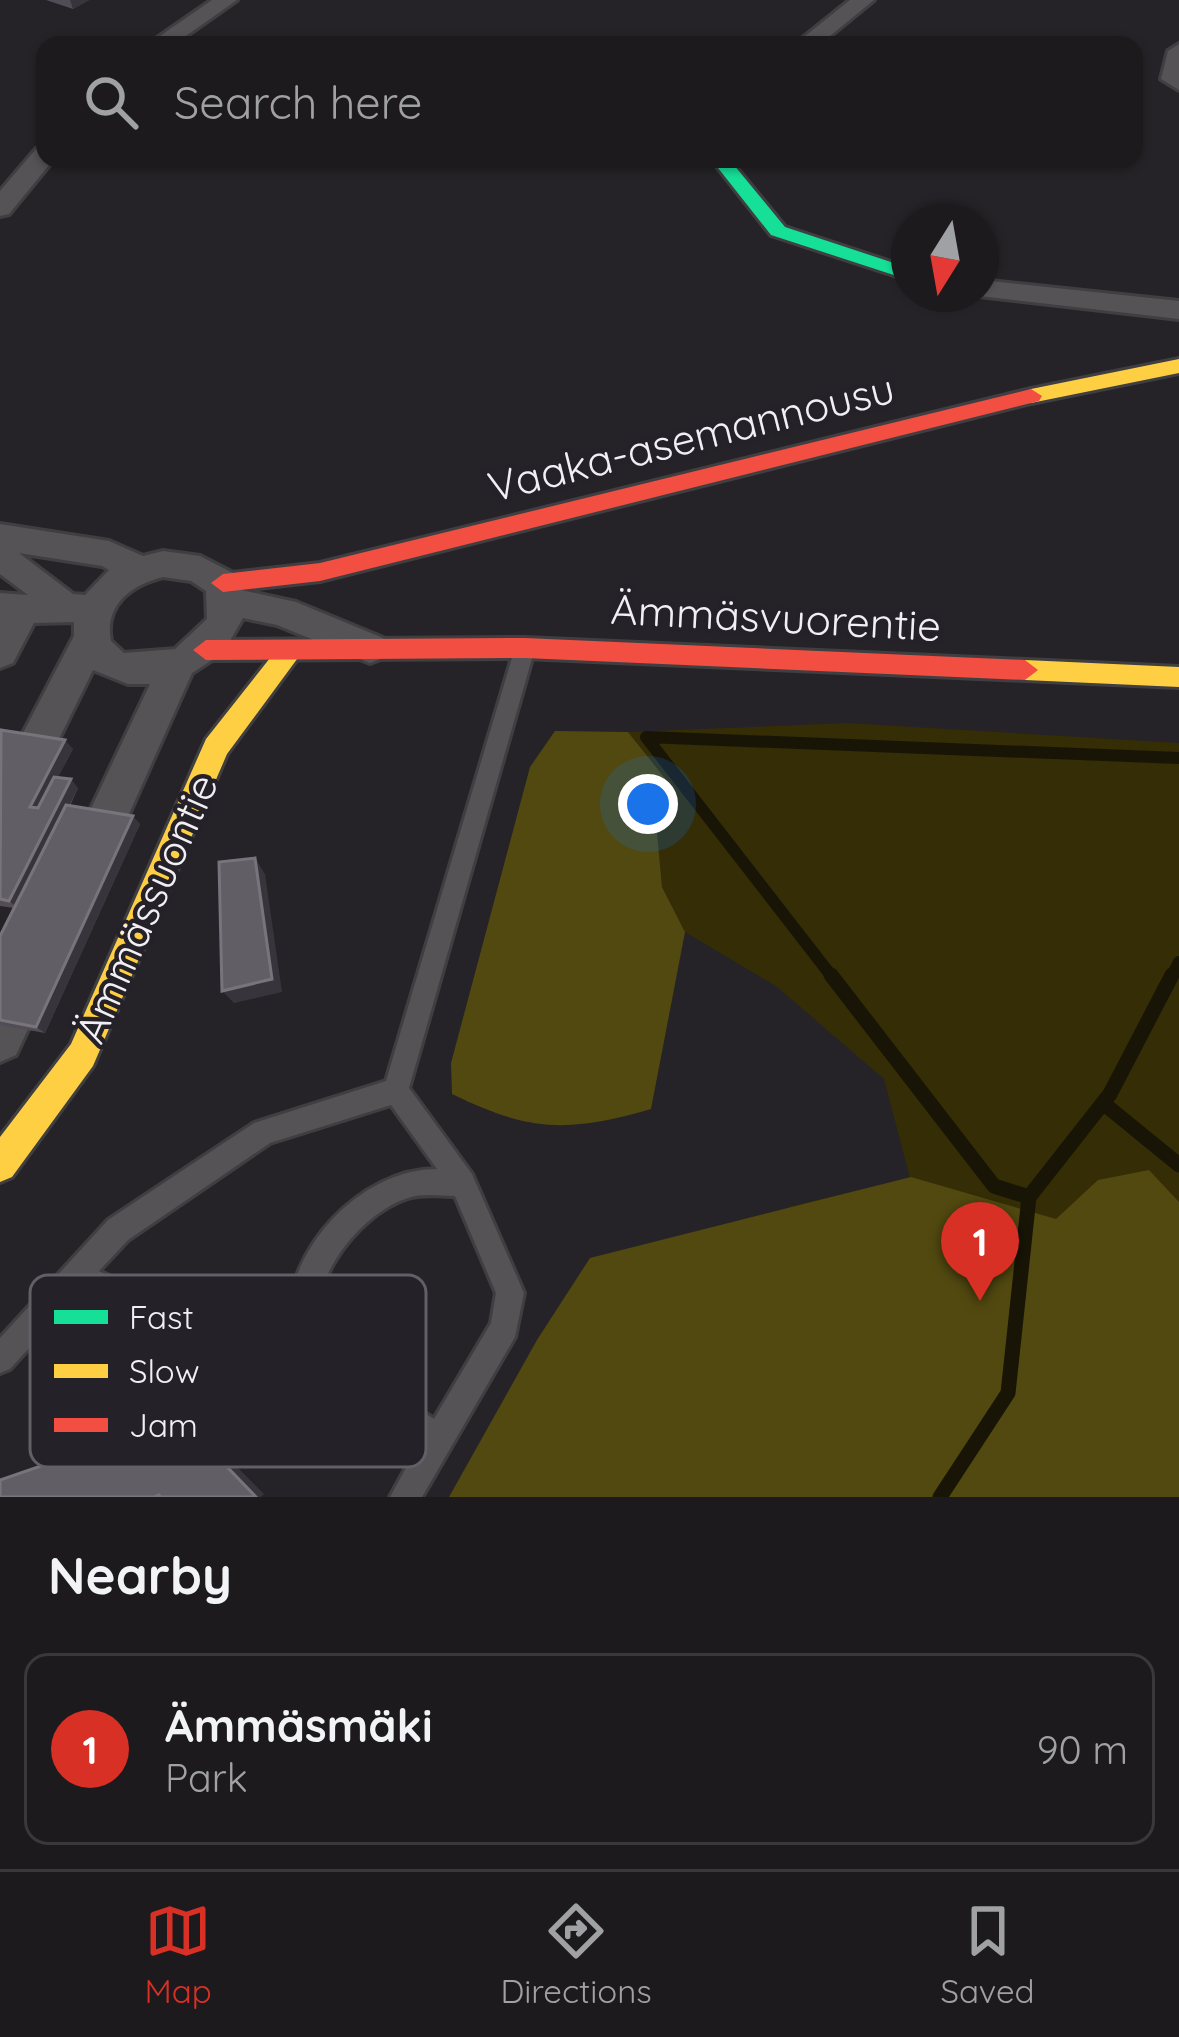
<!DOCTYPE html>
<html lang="en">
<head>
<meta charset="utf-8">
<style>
	body { margin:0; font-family:Quicksand,sans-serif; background:#29272a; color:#f1f3f6 }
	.compass { position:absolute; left:891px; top:204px; width:108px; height:108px; border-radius:50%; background:#1c1a1d; box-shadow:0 3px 9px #0004; rotate:191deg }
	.you { position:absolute; left:648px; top:804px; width:42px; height:42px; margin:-30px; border:9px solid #fff; border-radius:50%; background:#1a73e8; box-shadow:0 0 0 18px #1a73e833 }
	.badge { display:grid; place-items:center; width:78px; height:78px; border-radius:50%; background:#d93025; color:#fff; font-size:39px; font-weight:700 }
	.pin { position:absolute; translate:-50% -99px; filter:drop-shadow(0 3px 6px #0008) }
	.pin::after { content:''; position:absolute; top:63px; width:42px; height:36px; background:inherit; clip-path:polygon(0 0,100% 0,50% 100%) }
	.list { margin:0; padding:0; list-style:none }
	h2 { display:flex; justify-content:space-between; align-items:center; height:156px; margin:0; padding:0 48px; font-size:51px }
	h2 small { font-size:39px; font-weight:400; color:#a0a1a4 }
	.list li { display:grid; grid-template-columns:78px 1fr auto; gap:36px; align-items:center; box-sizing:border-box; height:192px; margin:0 24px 24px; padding:0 24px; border:3px solid #3a383b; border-radius:24px }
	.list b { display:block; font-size:45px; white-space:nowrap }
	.list p { margin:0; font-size:39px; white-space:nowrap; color:#a0a1a4 }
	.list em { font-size:39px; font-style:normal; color:#a0a1a4 }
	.icon { flex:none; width:66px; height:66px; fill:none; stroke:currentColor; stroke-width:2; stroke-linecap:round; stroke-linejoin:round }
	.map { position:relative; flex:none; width:1179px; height:1497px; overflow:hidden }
	.search { position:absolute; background:#1c1a1d; box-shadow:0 3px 9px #0004; left:36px; right:36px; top:36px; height:132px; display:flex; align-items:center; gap:30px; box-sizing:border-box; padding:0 42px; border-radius:24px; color:#a0a1a4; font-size:45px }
	.sheet { height:372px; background:#1c1a1d }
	nav { display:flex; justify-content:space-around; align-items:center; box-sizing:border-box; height:168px; border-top:3px solid #3a383b; background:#1c1a1d; font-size:33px; color:#a0a1a4 }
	nav a { display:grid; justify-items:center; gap:6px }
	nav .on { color:#d93025 }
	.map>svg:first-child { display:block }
	.green { fill:#342d05 }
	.forest { fill:#524910 }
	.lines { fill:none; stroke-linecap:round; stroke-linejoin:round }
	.stream-far1 { stroke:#181506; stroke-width:12 }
	.stream { stroke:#181506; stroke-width:15 }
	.lane-casing { stroke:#3f3e41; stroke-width:6 }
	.street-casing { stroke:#3f3e41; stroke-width:6 }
	.fast-casing { stroke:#3f3e41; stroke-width:6 }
	.slow-casing { stroke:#3f3e41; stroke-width:6 }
	.jam-casing { stroke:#3f3e41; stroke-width:6 }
	.lane { fill:#555356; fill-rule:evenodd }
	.street { fill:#555356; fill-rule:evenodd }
	.fast { fill:#16e098; fill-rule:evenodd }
	.slow { fill:#ffcf43; fill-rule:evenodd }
	.jam { fill:#f24e42; fill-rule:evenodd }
	.wall { fill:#514c55 }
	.shaded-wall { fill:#38343b }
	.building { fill:#625e66; stroke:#79747c; stroke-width:3 }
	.labels { text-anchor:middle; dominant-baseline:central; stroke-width:9; stroke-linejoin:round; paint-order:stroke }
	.street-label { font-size:42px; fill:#f1eff4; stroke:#252129 }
	.key { fill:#252129; stroke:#625f66; stroke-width:3 }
	.key-label { font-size:33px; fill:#f1eff4 }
</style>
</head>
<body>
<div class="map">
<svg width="1179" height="1497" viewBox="0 0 1179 1497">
	<rect width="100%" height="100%" fill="#252327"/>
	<path class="green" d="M847 723 1179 743V1497L788 1207 910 1178 884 1079 776 986 685 932 662 887 657 832 668 782 628 732Z"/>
	<g class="forest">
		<path d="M555 731 628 732 668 782 657 832 662 887 685 932 651 1109C568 1133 530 1132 452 1094L451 1063 530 767Z"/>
		<path d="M1149 1170 1179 1202V1497H449L537 1340 590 1258 911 1177 1056 1219 1098 1180Z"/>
	</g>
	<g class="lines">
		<g class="stream-far1">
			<path d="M833 978 646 737 1179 758"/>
			<path d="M1171 978 1179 962"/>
		</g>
		<g class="stream">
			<path d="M831 975 994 1186 1029 1197"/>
			<path d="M1103 1103 1179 1165"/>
			<path d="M940 1497 1008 1393 1029 1197 1110 1094 1172 975"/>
		</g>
		<defs>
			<path id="lane" d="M525 640 535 648 409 1088 472 1174 524 1293 515 1337 422 1497H390L419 1444 302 1367 296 1353 222 1362 81 1291 10 1369 0 1373V1338L108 1220 254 1123 386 1081 515 648ZM391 1105 437 1169C360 1169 286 1250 288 1325L223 1333 99 1271 128 1240 270 1143ZM455 1196 496 1293 491 1323 434 1419 322 1347C299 1292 355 1215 408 1198 423 1193 440 1196 455 1196Z"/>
			<g id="street">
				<path d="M212 0H237L173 45H147Z"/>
				<path d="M850 0H874L819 45H794Z"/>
				<path d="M1179 44V90L1161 79 1168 51Z"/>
				<path d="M45 147V159H54L9 214 0 216V191L36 149Z"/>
				<path d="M981 280 1179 301V319L971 295 981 294Z"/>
				<path d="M0 524 109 541 143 556 163 551 200 556 233 573 241 590 296 602 383 638 388 648 383 658 370 663 277 625 243 618 223 653 192 673 104 870 89 876 74 870 68 857 150 684H128L93 670 14 830 0 835V777L74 636V622L34 623 13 663 0 668V593L28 595 0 574ZM19 553 102 566 109 570 85 595 73 594ZM163 577 191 581 206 591 207 619 175 649 124 653 111 641C104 605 131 585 163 577Z"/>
				<path d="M29 959 45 965 51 980 16 1055 0 1062V991L13 965Z"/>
			</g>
			<path id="fast" d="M711 159H729L785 227 909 268V280L771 235Z"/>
			<g id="slow">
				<path d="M1179 359V373L1031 403 1020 396 1031 389Z"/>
				<path d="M290 641 303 651 227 754 93 1066 12 1177 0 1182V1137L71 1044 206 739 281 644Z"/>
				<path d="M1025 660 1179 667V687L1025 680 1012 670Z"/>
			</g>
			<g id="jam">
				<path d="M1031 389 1042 396 1039 401 320 581 223 592 211 583 223 574 320 563Z"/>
				<path d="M525 638 1025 660 1038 670 1025 680 525 658 206 660 193 650 206 640Z"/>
			</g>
		</defs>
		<use href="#lane" class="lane-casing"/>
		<use href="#street" class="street-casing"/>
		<use href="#fast" class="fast-casing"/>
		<use href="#slow" class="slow-casing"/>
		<use href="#jam" class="jam-casing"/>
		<use href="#lane" class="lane"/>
		<use href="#street" class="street"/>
		<use href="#fast" class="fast"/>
		<use href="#slow" class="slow"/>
		<use href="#jam" class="jam"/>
	</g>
	<g class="wall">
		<path d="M46 0H89L73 9Z"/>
		<path d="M0 732 73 749 58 777 78 788 70 806 140 824 45 1033 0 1025V936L14 908 0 906Z"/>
	</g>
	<g class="shaded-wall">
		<path d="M70 0H89L73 9Z"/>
		<path d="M65 740 73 749 38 815 30 807Z"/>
		<path d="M71 779 78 788 18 908 9 901Z"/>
		<path d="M133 816 140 824 45 1033 36 1027Z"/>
		<path d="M255 858 265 874 282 992 234 1003 222 991Z"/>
		<path d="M180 1418H188L264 1494 261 1497H256Z"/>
	</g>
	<g class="building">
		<path d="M1 730 65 740 30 807 38 808 54 777 71 779 9 901 0 899Z"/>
		<path d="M66 805 133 816 36 1027 0 1020V936Z"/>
		<path d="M255 858 272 979 222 991 219 862Z"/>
		<path d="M180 1418 256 1497H161L159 1495 154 1497H0V1480Z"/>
	</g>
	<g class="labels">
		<g class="street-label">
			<text transform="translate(691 437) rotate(-14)">Vaaka-asemannousu</text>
			<text transform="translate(776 617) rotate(3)">Ämmäsvuorentie</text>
			<text transform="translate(146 908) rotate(-66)">Ämmässuontie</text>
		</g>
	</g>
	<rect x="30" y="1275" width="396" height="192" rx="18" class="key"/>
	<rect x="54" y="1310" width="54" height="14" fill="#16e098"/>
	<rect x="54" y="1364" width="54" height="14" fill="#ffcf43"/>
	<rect x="54" y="1418" width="54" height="14" fill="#f24e42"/>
	<g class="key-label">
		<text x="129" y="1329">Fast</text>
		<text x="129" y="1383">Slow</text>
		<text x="129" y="1437">Jam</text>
	</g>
</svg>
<svg class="compass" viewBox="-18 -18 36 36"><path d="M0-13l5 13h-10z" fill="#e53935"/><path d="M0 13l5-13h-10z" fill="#a0a1a4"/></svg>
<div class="you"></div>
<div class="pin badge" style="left:980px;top:1301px">1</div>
<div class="search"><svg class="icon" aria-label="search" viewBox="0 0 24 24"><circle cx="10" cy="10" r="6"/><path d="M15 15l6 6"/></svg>Search here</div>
</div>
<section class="sheet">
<h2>Nearby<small></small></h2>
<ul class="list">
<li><span class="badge">1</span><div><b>Ämmäsmäki</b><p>Park</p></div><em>90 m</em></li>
</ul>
</section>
<nav>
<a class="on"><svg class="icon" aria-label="map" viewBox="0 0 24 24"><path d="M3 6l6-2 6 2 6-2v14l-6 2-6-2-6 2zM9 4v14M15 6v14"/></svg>Map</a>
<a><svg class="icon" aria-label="directions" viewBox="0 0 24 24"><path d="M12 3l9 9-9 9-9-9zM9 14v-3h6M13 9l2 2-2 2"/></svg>Directions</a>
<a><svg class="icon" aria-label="saved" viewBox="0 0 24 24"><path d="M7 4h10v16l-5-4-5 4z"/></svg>Saved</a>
</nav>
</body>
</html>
